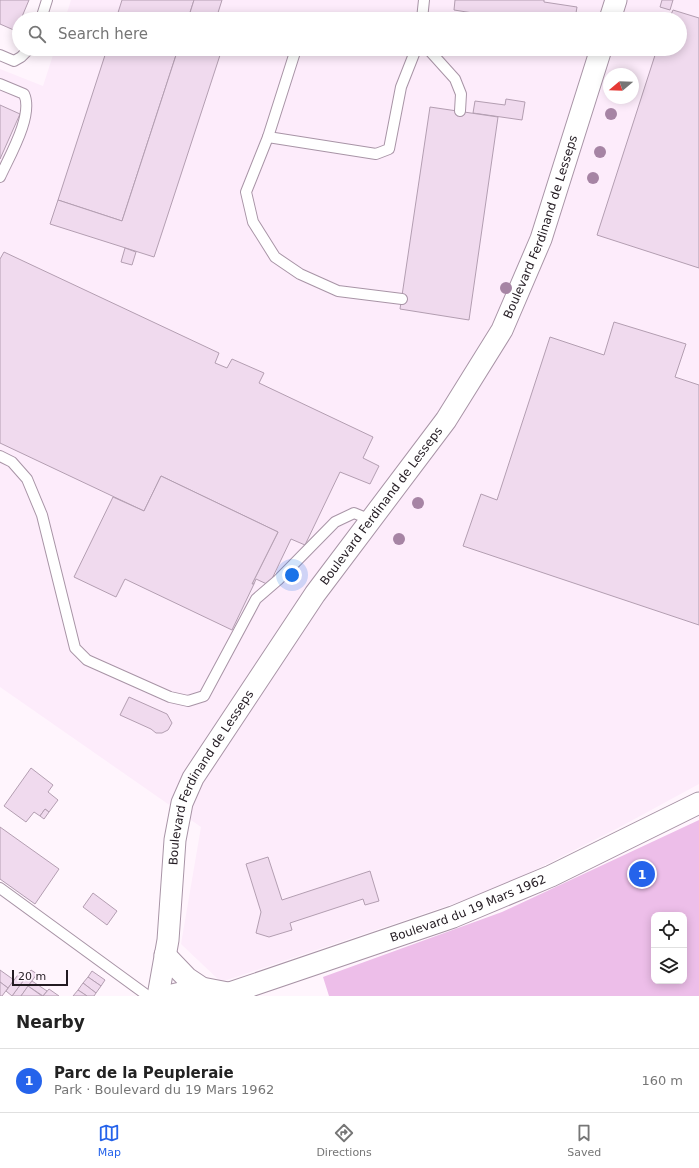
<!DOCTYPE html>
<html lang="en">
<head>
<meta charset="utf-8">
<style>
	body { margin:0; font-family:"DejaVu Sans",sans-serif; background:#f2f2f2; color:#222 }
	.controls { position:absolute; right:12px; bottom:12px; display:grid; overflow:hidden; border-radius:8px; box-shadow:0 2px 10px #0003 }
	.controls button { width:36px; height:36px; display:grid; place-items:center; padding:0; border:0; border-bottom:1px solid #e0e0e0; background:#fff; color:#222; font:20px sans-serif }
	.compass { position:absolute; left:603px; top:68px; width:36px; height:36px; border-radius:50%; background:#fff; box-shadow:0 2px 10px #0003; rotate:251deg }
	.scale { position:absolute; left:12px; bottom:10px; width:56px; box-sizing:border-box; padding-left:4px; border:2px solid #231b22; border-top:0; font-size:11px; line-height:14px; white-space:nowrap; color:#231b22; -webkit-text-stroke:3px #fff5fd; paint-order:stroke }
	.you { position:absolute; left:292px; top:575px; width:14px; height:14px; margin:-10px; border:3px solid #fff; border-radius:50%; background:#1a73e8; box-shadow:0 0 0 6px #1a73e833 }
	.badge { display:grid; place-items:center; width:26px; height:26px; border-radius:50%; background:#2563eb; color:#fff; font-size:13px; font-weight:700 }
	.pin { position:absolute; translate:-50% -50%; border:2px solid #fff; box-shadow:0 1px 4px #0006 }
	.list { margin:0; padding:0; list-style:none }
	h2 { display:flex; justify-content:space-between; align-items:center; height:52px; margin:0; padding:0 16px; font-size:17px }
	h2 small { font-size:13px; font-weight:400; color:#767676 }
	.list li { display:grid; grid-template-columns:26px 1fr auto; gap:12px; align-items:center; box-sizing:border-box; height:64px; padding:0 16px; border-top:1px solid #e0e0e0 }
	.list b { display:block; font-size:15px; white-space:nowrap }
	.list p { margin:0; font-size:13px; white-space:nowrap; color:#767676 }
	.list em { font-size:13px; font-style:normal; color:#767676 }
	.icon { flex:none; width:22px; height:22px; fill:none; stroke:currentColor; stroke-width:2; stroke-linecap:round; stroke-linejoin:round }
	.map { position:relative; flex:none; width:699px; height:996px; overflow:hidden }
	.search { position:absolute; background:#fff; box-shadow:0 2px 10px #0003; left:12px; right:12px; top:12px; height:44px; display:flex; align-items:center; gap:10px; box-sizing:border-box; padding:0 14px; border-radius:22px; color:#767676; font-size:15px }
	.sheet { height:116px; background:#fff }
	nav { display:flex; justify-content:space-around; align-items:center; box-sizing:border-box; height:56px; border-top:1px solid #e0e0e0; background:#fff; font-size:11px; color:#767676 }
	nav a { display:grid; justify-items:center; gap:2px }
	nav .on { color:#2563eb }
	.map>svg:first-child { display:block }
	.built { fill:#fdecfb; fill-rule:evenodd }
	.green { fill:#edbee9; fill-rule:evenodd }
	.building { fill:#f0daee; stroke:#b39eb1 }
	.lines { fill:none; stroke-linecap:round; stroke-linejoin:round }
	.lane-casing { stroke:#a894a6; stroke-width:12 }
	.street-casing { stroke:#a894a6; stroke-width:23 }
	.lane { stroke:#fff; stroke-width:10 }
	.street { stroke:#fff; stroke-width:21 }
	.tree { fill:#a684a4 }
	.labels { text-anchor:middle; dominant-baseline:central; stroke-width:3.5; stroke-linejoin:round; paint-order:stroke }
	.street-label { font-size:12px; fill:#231b22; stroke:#fff5fd }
</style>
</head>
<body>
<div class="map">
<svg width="699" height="996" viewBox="0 0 699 996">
	<rect width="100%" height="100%" fill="#fff5fd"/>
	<path class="built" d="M71 0H699V784L618 828 497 889 221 982 181 944 201 827 0 687V69L43 86 55 49H680V19H65ZM609 74H633V98H609Z"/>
	<path class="green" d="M699 820V996H329L323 977 502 912ZM654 915H684V981H654Z"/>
	<g class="building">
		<path d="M0 0H29L21 19H19L16 31 0 24Z"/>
		<path d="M122 0H194L188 19H116Z"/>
		<path d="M194 0H222L216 19H188Z"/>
		<path d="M455 0H544V2L577 7 575 19H480L473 17V13L454 10Z"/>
		<path d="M662 0H673L670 10 660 7Z"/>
		<path d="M673 10 699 18V268L597 235 657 49H680V19H667L668 17H670Z"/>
		<path d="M107 49H178L122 221 58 200Z"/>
		<path d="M178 49H222L154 257 50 224 58 200 122 221Z"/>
		<path d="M506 99 525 102 522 120 473 113 475 101 505 105Z"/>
		<path d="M0 105 20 114 0 159Z"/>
		<path d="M430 107 498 117 469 320 400 309Z"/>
		<path d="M125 248 136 252 132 265 121 262Z"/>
		<path d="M4 252 219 353 215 363 227 368 232 359 264 373 259 383 373 437 363 458 379 466 370 484 340 472 305 545 291 539 269 585 256 579 254 584H252L278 532 161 476 144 511 0 443V259Z"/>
		<path d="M614 322 686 344 675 377 699 385V625L463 546 481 494 497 500 550 337 604 355Z"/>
		<path d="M161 476 278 532 252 584H254L232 630 125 579 116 597 74 577 113 497 144 511Z"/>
		<path d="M129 697 167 714 172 723 168 730 162 733H156L151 729 120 715Z"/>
		<path d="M31 768 53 785 48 792 58 800 49 812 45 809 40 816 34 812 26 822 4 806Z"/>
		<path d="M45 809 49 812 44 819 40 816Z"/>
		<path d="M0 827 59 869 35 904 0 879Z"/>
		<path d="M268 857 282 900 370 871 379 901 365 905 363 899 290 923 292 930 269 937 256 933 261 912 246 864Z"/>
		<path d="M93 893 117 911 107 925 83 907Z"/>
		<path d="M0 970 14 980 8 988 0 982Z"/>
		<path d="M31 970 37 974 21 996H12Z"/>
		<path d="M92 971 105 980 101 986 88 977Z"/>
		<path d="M20 972 26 977 12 996 6 991Z"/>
		<path d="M88 977 101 986 96 993 83 983Z"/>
		<path d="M32 981 47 991 43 996 28 986Z"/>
		<path d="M0 982 8 988 2 996H0Z"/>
		<path d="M83 983 96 993 94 996H87L78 990Z"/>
		<path d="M28 986 42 996H21Z"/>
		<path d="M49 989 59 996H43Z"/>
		<path d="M78 990 87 996H73Z"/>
	</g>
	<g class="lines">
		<defs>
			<g id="lane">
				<path d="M41 19 47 0"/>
				<path d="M422 19 424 0"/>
				<path d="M296 49 268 137 246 192 253 222 275 257 300 274 338 291 402 299"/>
				<path d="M428 49 455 79 461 94 460 111"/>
				<path d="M0 55 14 61 21 57 29 49"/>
				<path d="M0 84 24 94C34 115 9 157 0 177"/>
				<path d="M268 137 376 154 389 149 401 87 416 49"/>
				<path d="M0 456 12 462 27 479 42 515 75 648 87 660 170 697 188 701 204 696 256 599 278 580 335 522 354 513 371 520"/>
				<path d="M0 888 148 996"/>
			</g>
			<g id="street">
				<path d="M610 19 616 0"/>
				<path d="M165 955 187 978 202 988 228 993"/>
				<path id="s1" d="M158 996 168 940 175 840 182 803 193 778 315 594 446 420 502 330 541 239 601 49"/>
				<path d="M168 996 202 988"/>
				<path id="s2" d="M221 996 453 917 551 876 699 803"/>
			</g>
		</defs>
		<use href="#lane" class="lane-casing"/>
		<use href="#street" class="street-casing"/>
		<use href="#lane" class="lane"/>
		<use href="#street" class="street"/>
	</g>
	<g class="tree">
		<circle cx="611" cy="114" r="6"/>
		<circle cx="600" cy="152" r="6"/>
		<circle cx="593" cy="178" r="6"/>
		<circle cx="506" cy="288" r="6"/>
		<circle cx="418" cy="503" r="6"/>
		<circle cx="399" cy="539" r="6"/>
	</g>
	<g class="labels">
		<g class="street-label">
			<text stroke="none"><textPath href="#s1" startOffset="877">Boulevard Ferdinand de Lesseps</textPath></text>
			<text stroke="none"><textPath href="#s1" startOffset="553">Boulevard Ferdinand de Lesseps</textPath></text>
			<text stroke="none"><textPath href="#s1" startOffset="229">Boulevard Ferdinand de Lesseps</textPath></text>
			<text stroke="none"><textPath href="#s2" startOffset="262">Boulevard du 19 Mars 1962</textPath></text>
		</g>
	</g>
</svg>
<div class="controls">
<button><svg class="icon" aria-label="locate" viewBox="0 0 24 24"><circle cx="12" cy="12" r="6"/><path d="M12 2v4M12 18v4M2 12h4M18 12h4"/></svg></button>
<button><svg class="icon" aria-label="layers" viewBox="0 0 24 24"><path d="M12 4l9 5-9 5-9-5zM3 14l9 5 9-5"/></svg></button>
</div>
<svg class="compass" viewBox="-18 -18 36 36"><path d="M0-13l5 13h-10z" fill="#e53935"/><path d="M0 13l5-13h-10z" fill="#767676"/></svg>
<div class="scale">20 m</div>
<div class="you"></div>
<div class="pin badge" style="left:642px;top:874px">1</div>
<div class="search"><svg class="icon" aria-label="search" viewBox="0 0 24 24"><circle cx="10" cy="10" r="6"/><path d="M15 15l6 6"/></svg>Search here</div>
</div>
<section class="sheet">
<h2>Nearby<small></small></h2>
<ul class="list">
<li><span class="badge">1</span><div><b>Parc de la Peupleraie</b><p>Park · Boulevard du 19 Mars 1962</p></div><em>160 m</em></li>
</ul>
</section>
<nav>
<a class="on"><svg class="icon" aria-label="map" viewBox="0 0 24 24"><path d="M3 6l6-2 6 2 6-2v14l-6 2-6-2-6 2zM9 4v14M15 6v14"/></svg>Map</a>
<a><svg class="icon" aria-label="directions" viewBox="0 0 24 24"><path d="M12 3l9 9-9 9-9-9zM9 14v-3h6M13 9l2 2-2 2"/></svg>Directions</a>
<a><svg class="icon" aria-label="saved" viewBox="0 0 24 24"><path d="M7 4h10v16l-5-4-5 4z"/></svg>Saved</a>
</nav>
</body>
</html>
